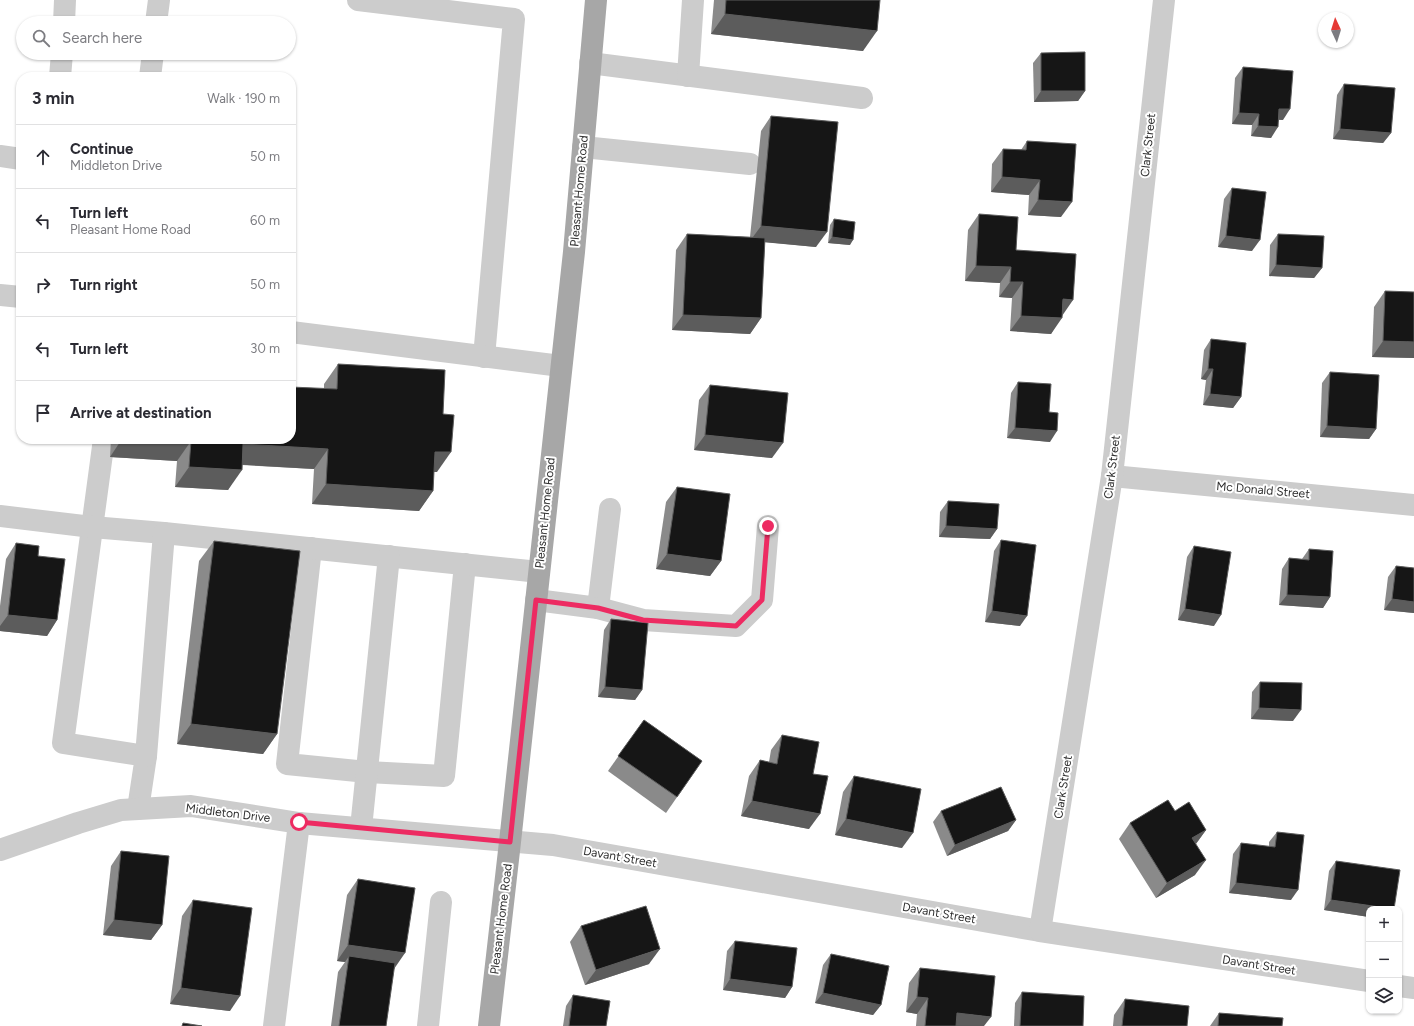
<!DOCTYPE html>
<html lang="en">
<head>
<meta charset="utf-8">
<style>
	body { margin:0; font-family:Figtree,sans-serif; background:#f7f7f7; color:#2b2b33 }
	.controls { position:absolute; right:12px; bottom:12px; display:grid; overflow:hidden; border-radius:8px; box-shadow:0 1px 3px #0004 }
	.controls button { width:36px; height:36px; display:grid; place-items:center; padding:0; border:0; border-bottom:1px solid #e1e1e2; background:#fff; color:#2b2b33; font:20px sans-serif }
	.compass { position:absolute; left:1318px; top:12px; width:36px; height:36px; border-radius:50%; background:#fff; box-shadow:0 1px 3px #0004; rotate:356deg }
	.stop { position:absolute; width:12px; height:12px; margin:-9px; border:3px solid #ed2b62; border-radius:50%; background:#fff }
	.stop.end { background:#ed2b62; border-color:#fff; box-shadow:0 1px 4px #0008 }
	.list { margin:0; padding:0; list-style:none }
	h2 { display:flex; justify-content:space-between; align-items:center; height:52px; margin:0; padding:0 16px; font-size:17px }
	h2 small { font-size:13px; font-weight:400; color:#7c7c81 }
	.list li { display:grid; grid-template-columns:26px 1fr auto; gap:12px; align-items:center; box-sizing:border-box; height:64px; padding:0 16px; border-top:1px solid #e1e1e2 }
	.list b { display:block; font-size:15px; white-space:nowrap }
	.list p { margin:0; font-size:13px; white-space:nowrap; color:#7c7c81 }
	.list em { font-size:13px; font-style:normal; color:#7c7c81 }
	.icon { flex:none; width:22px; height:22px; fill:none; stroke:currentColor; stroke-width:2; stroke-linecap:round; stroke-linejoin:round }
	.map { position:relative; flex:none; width:1414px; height:1026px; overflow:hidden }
	.search { position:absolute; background:#fff; box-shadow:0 1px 3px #0004; left:16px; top:16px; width:280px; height:44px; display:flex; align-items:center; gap:10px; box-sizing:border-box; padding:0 14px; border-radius:22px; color:#7c7c81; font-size:15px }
	.panel { position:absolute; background:#fff; box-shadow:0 1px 3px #0004; left:16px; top:72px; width:280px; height:372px; border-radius:16px }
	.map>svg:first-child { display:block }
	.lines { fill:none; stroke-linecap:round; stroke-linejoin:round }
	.minor { stroke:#ccc; stroke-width:22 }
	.major { stroke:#a7a7a7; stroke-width:22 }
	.wall { fill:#8a8a8a }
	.shaded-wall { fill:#5c5c5c }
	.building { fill:#161616; stroke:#5c5c5c }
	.route { stroke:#ed2b62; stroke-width:5 }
	.labels { text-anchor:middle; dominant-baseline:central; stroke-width:4; stroke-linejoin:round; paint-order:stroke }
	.street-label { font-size:12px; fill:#2f2f2f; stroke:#fff }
</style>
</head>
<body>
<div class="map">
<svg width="1414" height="1026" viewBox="0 0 1414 1026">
	<rect width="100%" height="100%" fill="#fff"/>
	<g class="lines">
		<g class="minor">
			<path d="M358 0 514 19 484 357"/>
			<path d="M64 23 65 0"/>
			<path d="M156 23 159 0"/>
			<path d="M590 63 862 98"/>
			<path d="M688 76 693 0"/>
			<path d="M60 77 62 53"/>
			<path d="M150 77 153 53"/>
			<path d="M583 147 750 164"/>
			<path d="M0 156 21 159"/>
			<path d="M0 295 21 297"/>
			<path d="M291 332 561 366"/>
			<path d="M104 439 63 743 146 756 138 809"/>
			<path d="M1112 476 1414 505"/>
			<path d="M0 516 92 527 164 533"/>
			<path d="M311 548 287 764 367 772 444 776 465 564"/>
			<path d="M536 600 598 608 610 509"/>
			<path d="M598 608 643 620 736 626 762 600 768 526"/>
			<path d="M146 756 164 533 539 572"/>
			<path d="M361 828 389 556"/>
			<path d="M0 850 78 823 121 810 191 806 299 823 553 845 1040 931 1369 981"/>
			<path d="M1040 931 1112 476 1164 0"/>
			<path d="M1399 986 1414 988"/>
			<path d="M274 1026 299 823"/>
			<path d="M428 1026 441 902"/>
		</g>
		<path class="major" d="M489 1026 510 842 574 252 596 0"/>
	</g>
	<g class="wall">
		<path d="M714 0H880L863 51 711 34Z"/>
		<path d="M1041 53 1085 91 1078 101 1034 102 1033 63Z"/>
		<path d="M1243 67 1283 120H1279L1271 138 1251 136 1252 125 1232 124 1235 78Z"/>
		<path d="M1344 84 1391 133 1383 143 1333 139 1337 95Z"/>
		<path d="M771 116 816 247 765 242 761 318 750 334 672 330 676 250 687 234 750 237 761 131Z"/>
		<path d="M1027 141 1061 217 1028 215 1029 195 991 192 992 164 1003 149 1021 150Z"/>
		<path d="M1232 188 1252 251 1218 247 1224 199Z"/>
		<path d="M979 214 1016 250 1062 315 1051 334 1010 331 1012 298 999 297 1000 283 965 281 968 230Z"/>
		<path d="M834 219 850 245 828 243 830 225Z"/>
		<path d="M1278 234 1322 268 1314 278 1269 276 1270 245Z"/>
		<path d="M1385 291 1414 358 1372 357 1374 307Z"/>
		<path d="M1211 339 1241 397 1233 408 1203 405 1206 380 1201 379 1204 350Z"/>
		<path d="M338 364 437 472H434L433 491 419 511 312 504 314 469 242 465 228 490 175 487 177 461 110 457 111 439H291L324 389V384Z"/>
		<path d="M1330 372 1376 429 1369 439 1320 437 1322 383Z"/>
		<path d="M1018 382 1049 412 1050 442 1007 438 1011 393Z"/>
		<path d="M710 385 772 458 694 450 699 400Z"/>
		<path d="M677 487 721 561 710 576 656 569 666 502Z"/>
		<path d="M948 501 997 529 990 539 939 537 940 512Z"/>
		<path d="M1001 540 1020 626 985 622 994 551Z"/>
		<path d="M214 541 277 734 263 754 177 744 199 561Z"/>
		<path d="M16 543 57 620 47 636 0 631V606L6 559Z"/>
		<path d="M1194 546 1214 626 1178 620 1187 557Z"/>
		<path d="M1309 549 1330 597 1323 608 1279 605 1282 569 1289 558 1302 559Z"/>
		<path d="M1396 566 1414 568V613L1384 610 1388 577Z"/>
		<path d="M611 619 642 690 635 700 598 697 604 630Z"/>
		<path d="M1260 682 1293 721 1251 719 1252 692Z"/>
		<path d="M644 720 702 761 666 813 608 771Z"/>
		<path d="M782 735 813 774 809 829 741 816 749 776 760 760 769 762 771 750Z"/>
		<path d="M854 776 902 848 835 835 843 792Z"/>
		<path d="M941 811 1016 820 1008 831 947 856 933 822Z"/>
		<path d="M1175 811 1206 830 1196 844 1195 875 1156 898 1119 839 1130 823Z"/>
		<path d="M1277 832 1291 900 1229 893 1233 854 1241 843 1269 847V842Z"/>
		<path d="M121 851 162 925 151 940 103 935 111 866Z"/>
		<path d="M1336 861 1369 909V917L1324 910 1329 871Z"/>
		<path d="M358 879 394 969 386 1026H331L338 972 345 962 337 961 347 895Z"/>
		<path d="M193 900 230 1011 170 1004 182 916Z"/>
		<path d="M581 926 649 964 585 985 570 942Z"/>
		<path d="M735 941 792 987 785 998 723 990 727 951Z"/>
		<path d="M831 954 881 1005 873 1015 815 1003 823 965Z"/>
		<path d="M920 968 984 1026H916L917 1014 906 1012 909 983Z"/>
		<path d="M1022 992 1083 1026H1014L1015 1003Z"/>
		<path d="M573 995 606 1026H563L566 1006Z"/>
		<path d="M1125 999 1187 1026H1113L1114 1015Z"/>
		<path d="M1219 1013 1282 1026H1210Z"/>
	</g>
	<g class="shaded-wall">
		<path d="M725 14 877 31 863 51 711 34Z"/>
		<path d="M1041 91H1085L1078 101 1034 102Z"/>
		<path d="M1279 109H1290L1283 120 1272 119Z"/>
		<path d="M1239 113 1259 114 1252 125 1232 124Z"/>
		<path d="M1258 126 1278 127 1271 138 1251 136Z"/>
		<path d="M1340 129 1391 133 1383 143 1333 139Z"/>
		<path d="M1002 177 1040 180 1029 195 991 192Z"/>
		<path d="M1038 200 1072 202 1061 217 1028 215Z"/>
		<path d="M761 226 827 232 816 247 750 241Z"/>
		<path d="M1226 236 1260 240 1252 251 1218 247Z"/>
		<path d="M832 237 853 240 850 245 828 243Z"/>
		<path d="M1276 265 1322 268 1314 278 1269 276Z"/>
		<path d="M976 266 1011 267 1000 283 965 281Z"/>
		<path d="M1010 282H1023L1012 298 999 297Z"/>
		<path d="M1063 299 1073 300 1062 316Z"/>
		<path d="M683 315 761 318 750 334 672 330Z"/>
		<path d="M1021 316 1062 318 1051 334 1010 331Z"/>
		<path d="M1383 341 1414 342V358L1372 357Z"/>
		<path d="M1208 369H1213L1206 380 1201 379Z"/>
		<path d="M1210 394 1241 397 1233 408 1203 405Z"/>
		<path d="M1327 426 1376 429 1369 439 1320 437Z"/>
		<path d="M1015 428 1057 431 1050 442 1007 438Z"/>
		<path d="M705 435 783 443 772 458 694 450Z"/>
		<path d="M122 439H160L191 441 177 461 110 457Z"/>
		<path d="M243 444 328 449 314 469 229 464Z"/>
		<path d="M435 452H451L437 472H421Z"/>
		<path d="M189 467 242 470 228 490 175 487Z"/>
		<path d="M326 484 433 491 419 511 312 504Z"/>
		<path d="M946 526 997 529 990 539 939 537Z"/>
		<path d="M667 554 721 561 710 576 656 569Z"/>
		<path d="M1287 595 1330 597 1323 608 1279 605Z"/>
		<path d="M1392 599 1414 602V613L1384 610Z"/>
		<path d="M1185 609 1221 615 1214 626 1178 620Z"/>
		<path d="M992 611 1027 616 1020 626 985 622Z"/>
		<path d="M8 615 57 620 47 636 0 631V626Z"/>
		<path d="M605 687 642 690 635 700 598 697Z"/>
		<path d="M1259 708 1301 710 1293 721 1251 719Z"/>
		<path d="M191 724 277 734 263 754 177 744Z"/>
		<path d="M752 801 820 814 809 829 741 816Z"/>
		<path d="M846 819 913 833 902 848 835 835Z"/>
		<path d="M1016 820 1008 831 947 856 955 845Z"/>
		<path d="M1206 830 1195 845 1192 838Z"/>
		<path d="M1206 860 1195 875 1156 898 1167 883Z"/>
		<path d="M1236 883 1298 890 1291 900 1229 893Z"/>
		<path d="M1331 900 1394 909H1369V917L1324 910Z"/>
		<path d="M114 920 162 925 151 940 103 935Z"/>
		<path d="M348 945 405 953 394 969 349 956 345 962 337 961Z"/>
		<path d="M660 949 649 964 585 985 596 970Z"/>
		<path d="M730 979 792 987 785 998 723 990Z"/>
		<path d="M181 988 240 996 230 1011 170 1004Z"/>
		<path d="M823 993 881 1005 873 1015 815 1003Z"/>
		<path d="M917 997 928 998 917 1014 906 1012Z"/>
		<path d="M957 1013 991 1017 984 1026H948Z"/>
	</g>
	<g class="building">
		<path d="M726 0H880L877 31 725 14Z"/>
		<path d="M1085 52V91H1041V53Z"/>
		<path d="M1243 67 1293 71 1290 109H1279L1278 127 1258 126 1259 114 1239 113Z"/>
		<path d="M1344 84 1395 88 1391 133 1340 129Z"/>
		<path d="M771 116 838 122 827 232 761 226Z"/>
		<path d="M1027 141 1076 144 1072 202 1038 200 1040 180 1002 177 1003 149 1026 150Z"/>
		<path d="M1232 188 1266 192 1260 240 1226 236Z"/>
		<path d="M979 214 1018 217 1016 250 1076 254 1073 300 1063 299 1062 318 1021 316 1023 282H1010L1011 267 976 266Z"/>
		<path d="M834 219 855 222 853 240 832 237Z"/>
		<path d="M687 234 765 238 761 318 683 315Z"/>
		<path d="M1278 234 1324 236 1322 268 1276 265Z"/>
		<path d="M1385 291 1414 292V342L1383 341Z"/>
		<path d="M1211 339 1246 343 1241 397 1210 394 1213 369H1208Z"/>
		<path d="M338 364 445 370 443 414 454 415 451 452H435L433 491 326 484 328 449 243 444 242 470 189 467 191 441 160 439H291V387L337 389Z"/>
		<path d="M1330 372 1379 375 1376 429 1327 426Z"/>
		<path d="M1018 382 1051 384 1049 412 1058 413 1057 431 1015 428Z"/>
		<path d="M710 385 788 393 783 443 705 435Z"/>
		<path d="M677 487 730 494 721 561 667 554Z"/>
		<path d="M948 501 999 504 997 529 946 526Z"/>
		<path d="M1001 540 1036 545 1027 616 992 611Z"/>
		<path d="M214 541 300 551 277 734 191 724Z"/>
		<path d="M16 543 39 546 38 556 65 559 57 620 8 615Z"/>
		<path d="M1194 546 1231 552 1221 615 1185 609Z"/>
		<path d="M1309 549 1333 551 1330 597 1287 595 1289 558 1309 560Z"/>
		<path d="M1396 566 1414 568V602L1392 599Z"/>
		<path d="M611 619 648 623 642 690 605 687Z"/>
		<path d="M1260 682 1302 683 1301 710 1259 708Z"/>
		<path d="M644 720 702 761 677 797 618 756Z"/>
		<path d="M782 735 819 742 813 774 828 776 820 814 752 801 760 760 777 764Z"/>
		<path d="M854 776 921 789 913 833 846 819Z"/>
		<path d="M1001 787 1016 820 955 845 941 811Z"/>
		<path d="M1168 800 1175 811 1189 802 1206 830 1192 838 1206 860 1167 883 1130 823Z"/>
		<path d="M1277 832 1304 835 1298 890 1236 883 1241 843 1275 847Z"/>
		<path d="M121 851 169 856 162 925 114 920Z"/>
		<path d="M1336 861 1400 870 1394 909 1331 900Z"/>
		<path d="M358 879 415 888 405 953 348 945Z"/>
		<path d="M193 900 252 908 240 996 181 988Z"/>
		<path d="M646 906 660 949 596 970 581 926Z"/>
		<path d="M735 941 797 948 792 987 730 979Z"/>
		<path d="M831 954 889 966 881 1005 823 993Z"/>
		<path d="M349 956 395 963 386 1026H339Z"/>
		<path d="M920 968 995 976 991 1017 957 1013 956 1026H925L928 998 917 997Z"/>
		<path d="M1022 992 1084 996 1083 1026H1020Z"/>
		<path d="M573 995 610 1001 606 1026H569Z"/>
		<path d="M1125 999 1189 1006 1187 1026H1122Z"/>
		<path d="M1219 1013 1283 1018 1282 1026H1218Z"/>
		<path d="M183 1023 202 1026H182Z"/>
	</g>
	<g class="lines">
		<path class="route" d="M299 822 510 842 536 600 598 608 643 620 736 626 762 600 768 526"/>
	</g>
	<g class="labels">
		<g class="street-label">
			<text transform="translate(1148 145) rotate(-84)">Clark Street</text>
			<text transform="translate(579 191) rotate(-85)">Pleasant Home Road</text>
			<text transform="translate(1112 467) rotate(-83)">Clark Street</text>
			<text transform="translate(1263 490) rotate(5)">Mc Donald Street</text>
			<text transform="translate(545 513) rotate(-84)">Pleasant Home Road</text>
			<text transform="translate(1063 787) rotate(-81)">Clark Street</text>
			<text transform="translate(228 813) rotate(7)">Middleton Drive</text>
			<text transform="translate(620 857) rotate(10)">Davant Street</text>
			<text transform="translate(939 913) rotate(10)">Davant Street</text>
			<text transform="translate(501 919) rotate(-83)">Pleasant Home Road</text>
			<text transform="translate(1259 965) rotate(9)">Davant Street</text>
		</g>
	</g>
</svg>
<div class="controls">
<button>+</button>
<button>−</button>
<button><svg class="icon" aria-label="layers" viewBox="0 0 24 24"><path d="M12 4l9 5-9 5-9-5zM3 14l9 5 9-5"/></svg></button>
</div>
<svg class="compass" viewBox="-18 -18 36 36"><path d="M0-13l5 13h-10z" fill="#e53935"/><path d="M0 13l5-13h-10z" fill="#7c7c81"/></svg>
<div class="stop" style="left:299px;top:822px"></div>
<div class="stop end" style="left:768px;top:526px"></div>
<div class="search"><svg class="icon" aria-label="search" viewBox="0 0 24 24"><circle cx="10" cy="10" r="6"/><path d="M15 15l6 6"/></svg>Search here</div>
<section class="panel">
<h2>3 min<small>Walk · 190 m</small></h2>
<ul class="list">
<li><svg class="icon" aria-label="ahead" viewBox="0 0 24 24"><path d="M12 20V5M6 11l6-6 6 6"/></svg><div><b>Continue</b><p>Middleton Drive</p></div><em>50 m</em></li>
<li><svg class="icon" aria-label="left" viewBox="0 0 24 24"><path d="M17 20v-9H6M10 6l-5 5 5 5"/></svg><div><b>Turn left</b><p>Pleasant Home Road</p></div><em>60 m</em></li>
<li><svg class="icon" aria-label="right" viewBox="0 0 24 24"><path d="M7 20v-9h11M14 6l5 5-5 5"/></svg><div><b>Turn right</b></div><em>50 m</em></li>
<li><svg class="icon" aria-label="left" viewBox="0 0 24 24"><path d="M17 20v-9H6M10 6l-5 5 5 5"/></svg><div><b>Turn left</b></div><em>30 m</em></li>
<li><svg class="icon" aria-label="arrive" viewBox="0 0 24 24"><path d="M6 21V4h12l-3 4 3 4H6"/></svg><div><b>Arrive at destination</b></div></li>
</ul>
</section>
</div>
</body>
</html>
